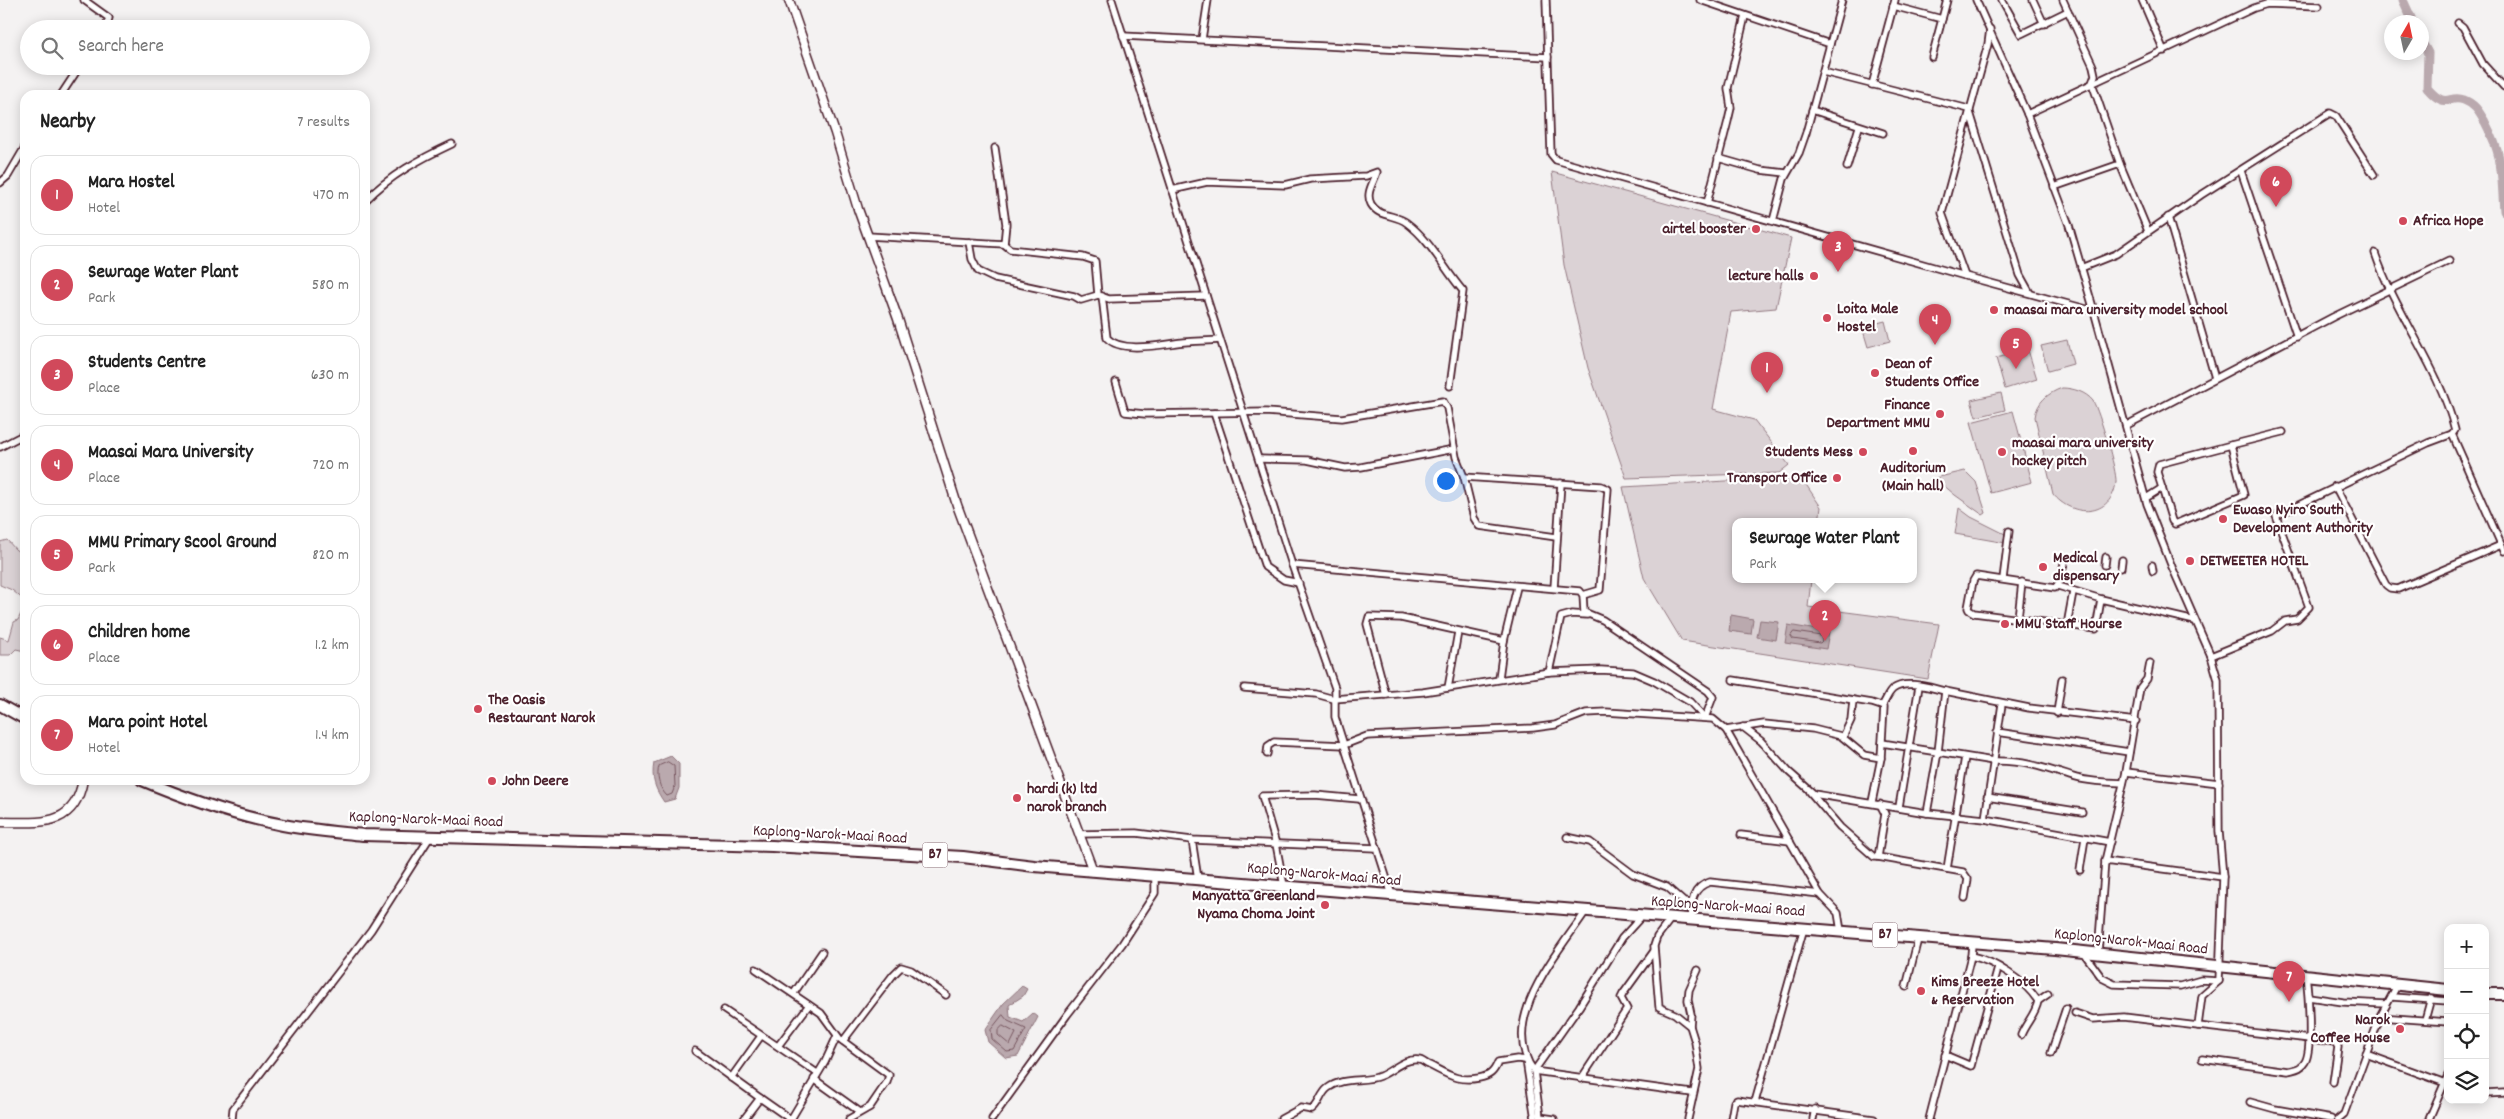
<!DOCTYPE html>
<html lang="en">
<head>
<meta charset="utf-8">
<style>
	body { margin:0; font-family:Dekko,sans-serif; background:#f6f6f6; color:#222 }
	.controls { position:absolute; right:15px; bottom:15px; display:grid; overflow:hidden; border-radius:10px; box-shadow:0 2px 12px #0003 }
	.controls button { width:45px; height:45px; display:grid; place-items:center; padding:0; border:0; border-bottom:1px solid #e0e0e0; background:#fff; color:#222; font:25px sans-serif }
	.compass { position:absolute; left:2384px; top:15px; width:45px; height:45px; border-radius:50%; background:#fff; box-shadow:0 2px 12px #0003; rotate:9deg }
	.you { position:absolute; left:1445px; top:480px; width:18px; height:18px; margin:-12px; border:4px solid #fff; border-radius:50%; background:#1a73e8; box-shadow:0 0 0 8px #1a73e833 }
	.badge { display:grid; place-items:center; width:32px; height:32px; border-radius:50%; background:#d1495b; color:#fff; font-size:16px; font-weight:700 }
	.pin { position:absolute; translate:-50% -41px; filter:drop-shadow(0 1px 2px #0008) }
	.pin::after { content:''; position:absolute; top:26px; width:18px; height:15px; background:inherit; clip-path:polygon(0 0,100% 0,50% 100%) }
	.popup { position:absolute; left:1732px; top:518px; width:185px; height:65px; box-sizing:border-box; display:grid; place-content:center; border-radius:10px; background:#fff; filter:drop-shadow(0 1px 4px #0005); font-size:16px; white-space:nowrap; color:#767676 }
	.popup b { font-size:19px; color:#222 }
	.popup::after { content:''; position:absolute; left:50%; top:100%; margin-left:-10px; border:10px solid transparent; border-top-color:#fff }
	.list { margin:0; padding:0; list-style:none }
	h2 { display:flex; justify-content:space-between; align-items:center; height:65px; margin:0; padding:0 20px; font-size:21px }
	h2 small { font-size:16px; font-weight:400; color:#767676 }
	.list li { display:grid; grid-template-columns:32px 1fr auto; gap:15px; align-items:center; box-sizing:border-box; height:80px; margin:0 10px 10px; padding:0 10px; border:1px solid #e0e0e0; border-radius:15px }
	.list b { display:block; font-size:19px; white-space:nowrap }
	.list p { margin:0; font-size:16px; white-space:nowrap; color:#767676 }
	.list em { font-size:16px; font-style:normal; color:#767676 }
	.icon { flex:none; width:28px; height:28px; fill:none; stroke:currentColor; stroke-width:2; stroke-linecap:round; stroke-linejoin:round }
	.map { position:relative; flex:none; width:2504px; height:1119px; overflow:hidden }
	.search { position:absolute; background:#fff; box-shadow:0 2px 12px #0003; left:20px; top:20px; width:350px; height:55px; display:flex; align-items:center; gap:12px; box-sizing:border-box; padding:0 18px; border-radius:28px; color:#767676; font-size:19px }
	.panel { position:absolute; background:#fff; box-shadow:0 2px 12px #0003; left:20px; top:90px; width:350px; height:695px; border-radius:15px }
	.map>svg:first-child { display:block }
	.green { fill:#dbd2d5; stroke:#927880 }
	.water { fill:#baa9ae; stroke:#8d727a }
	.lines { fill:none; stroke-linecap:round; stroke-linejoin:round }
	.shore { stroke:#77565f; stroke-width:1 }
	.river { stroke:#baa9ae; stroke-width:9 }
	.street-casing { stroke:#4a1f2b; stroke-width:9 }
	.secondary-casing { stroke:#4a1f2b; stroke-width:11 }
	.highway-casing { stroke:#4a1f2b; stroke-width:14 }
	.street { stroke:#fff; stroke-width:5.5 }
	.secondary { stroke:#fff; stroke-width:8 }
	.highway { stroke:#fff; stroke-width:10 }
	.poi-dot { fill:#d1495b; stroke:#fff; stroke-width:2 }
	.labels { text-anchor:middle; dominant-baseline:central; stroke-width:4.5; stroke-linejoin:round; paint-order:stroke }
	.shield { fill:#fff; stroke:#80626b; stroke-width:1 }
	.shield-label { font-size:15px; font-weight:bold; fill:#4a1f2b }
	.poi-label { font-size:16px; font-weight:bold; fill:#4a1f2b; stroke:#fff; text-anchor:start }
	.street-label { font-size:16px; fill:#4a1f2b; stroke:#fff }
</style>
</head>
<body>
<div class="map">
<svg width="2504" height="1119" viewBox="0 0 2504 1119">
	<rect width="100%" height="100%" fill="#f4f2f2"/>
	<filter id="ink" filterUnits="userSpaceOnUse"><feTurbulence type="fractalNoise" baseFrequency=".02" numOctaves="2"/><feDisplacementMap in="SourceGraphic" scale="10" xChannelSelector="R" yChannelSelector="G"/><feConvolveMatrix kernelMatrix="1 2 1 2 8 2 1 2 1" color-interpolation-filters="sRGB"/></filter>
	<g filter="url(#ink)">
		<g class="green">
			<path d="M1552 172 1791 238 1776 308 1731 312 1713 409 1754 420 1789 465 1779 473 1626 478 1588 368 1564 265Z"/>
			<path d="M1885 321 1890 341 1868 347 1862 327Z"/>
			<path d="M2067 340 2073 364 2048 371 2041 346Z"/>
			<path d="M2028 350 2037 379 2005 389 1996 358Z"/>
			<path d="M2062 388C2073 388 2086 392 2093 401 2099 411 2117 471 2116 482 2112 518 2072 518 2053 494L2035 417C2037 402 2048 393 2062 388Z"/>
			<path d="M2001 393 2005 410 1976 417 1971 400Z"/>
			<path d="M2013 411 2032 482 1991 493 1971 422Z"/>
			<path d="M1965 471 1976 482 1986 513 1983 515 1955 495 1935 478Z"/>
			<path d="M1803 480 1821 507 1819 522H1736V580H1811L1808 607 1939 624 1928 679 1682 641 1644 578 1623 487 1726 481Z"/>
			<path d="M1959 508 1971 517 2007 535 2006 543 1955 534Z"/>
			<path d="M7 540 16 550 25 554V601L12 590 0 585V542Z"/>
			<path d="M25 605V651L16 649 10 655H0V637L9 640 14 622 18 620Z"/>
		</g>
		<g class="water">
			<path d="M1731 615 1753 619 1751 634 1729 631Z"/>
			<path d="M1760 620 1779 622 1776 640 1757 637Z"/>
			<path d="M1788 625 1829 632 1826 649 1785 643Z"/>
			<path d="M671 756 679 764V788L675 799 664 802C655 789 651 778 654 763Z"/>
			<path d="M1022 986 1027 989 1023 996 1009 1005 1010 1017 1023 1022 1033 1013 1038 1017 1018 1056 1006 1058 988 1042 985 1030 1003 1004Z"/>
		</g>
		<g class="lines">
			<g class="shore">
				<path d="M1794 632 1821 636 1822 641 1820 643 1793 639 1791 636Z"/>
				<path d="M668 762 674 766 675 786 672 794 667 796C659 788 656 776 659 766Z"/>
				<path d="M1003 1015 1008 1021 1026 1029 1014 1051 1007 1052 992 1039 991 1030Z"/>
				<path d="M1003 1026 1016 1033 1010 1045 998 1035V1031Z"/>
			</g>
			<g class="river">
				<path d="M2403 0 2413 22"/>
				<path d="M2422 42 2428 53 2427 88C2447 111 2448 94 2464 100 2475 104 2479 112 2485 122 2504 158 2501 172 2504 211"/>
			</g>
			<defs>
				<g id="street">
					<path d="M84 0 109 18 105 29"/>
					<path d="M1112 0 1292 565 1335 688V717L1392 895"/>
					<path d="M1546 0 1551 154 1556 160 1965 276 2094 311 2147 504 2172 567 2211 656 2218 680 2219 831 2223 877 2219 981 2201 980 2180 986 2114 984 2102 978 2083 952"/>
					<path d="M1700 0 1830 44"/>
					<path d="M1976 0 2027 114 2069 225 2094 311"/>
					<path d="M2002 0 2021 34 2068 11"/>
					<path d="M2033 0 2044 24"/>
					<path d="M2063 0 2093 66 2095 75 2092 83 2120 164 2148 231"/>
					<path d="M2142 0 2164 51"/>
					<path d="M1893 6 1942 19"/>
					<path d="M2458 23 2463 27 2483 64 2504 87"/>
					<path d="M1123 36 1548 57"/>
					<path d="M1202 39 1208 0"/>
					<path d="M1932 57 1947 0"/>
					<path d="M1823 72 1969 109 2020 275 2030 293"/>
					<path d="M1872 85 1895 0"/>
					<path d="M61 95 80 66"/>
					<path d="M1812 110 1883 133"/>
					<path d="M2027 114 2254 8 2267 4 2319 6"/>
					<path d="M995 148 1006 224 1004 244"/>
					<path d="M1718 158 1760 170 1786 173"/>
					<path d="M1847 167 1859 127"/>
					<path d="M2241 171 2297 337"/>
					<path d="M0 183 8 176 25 147"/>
					<path d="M2054 187 2120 164"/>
					<path d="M1172 190 1207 182 1285 185 1310 179 1366 176 1377 172C1374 182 1365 193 1371 204 1379 218 1396 214 1407 223 1431 241 1444 269 1463 291L1450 386"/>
					<path d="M365 201C390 175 420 159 452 144"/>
					<path d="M1707 203 1728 121 1731 108 1728 88 1745 16"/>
					<path d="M2168 217 2215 378"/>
					<path d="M1773 221 1784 179 1799 153 1806 133 1842 0"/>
					<path d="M868 236 1004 244 1010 249 1083 257 1095 261 1098 295 1109 299 1206 296"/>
					<path d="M969 242 972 259 978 271 995 279 1074 296 1081 300 1098 295"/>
					<path d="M2375 253C2396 315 2439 366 2455 430L2452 434 2504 551"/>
					<path d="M2081 268 2116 254 2201 195 2330 113 2336 116 2374 175"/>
					<path d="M1965 276 1942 213 1988 44 1990 29"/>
					<path d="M1102 296 1107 338C1122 354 1164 344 1184 342 1196 341 1208 341 1220 340"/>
					<path d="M1116 382 1125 412 1145 414 1266 412 1342 418 1443 401 1447 408 1456 457 1464 477 1474 518 1479 526 1556 537"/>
					<path d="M1214 413 1265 567 1284 580 1299 583"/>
					<path d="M2127 425 2333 317 2449 261"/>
					<path d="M0 447 25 434"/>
					<path d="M1260 459 1307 460 1345 468 1361 467 1454 449"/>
					<path d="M1464 477 1601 486 1608 489 1600 590 1583 595"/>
					<path d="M2335 486 2386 585 2390 588 2398 589 2501 545"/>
					<path d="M2162 488 2157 472 2159 464 2231 445"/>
					<path d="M2146 498 2162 488 2172 521 2175 524 2244 495 2231 445 2283 432"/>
					<path d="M2065 559 2060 581 2055 588 1976 576 1973 581 1968 608 1969 610 1974 613 2067 625"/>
					<path d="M2105 565 2106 557"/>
					<path d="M2152 565 2153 571"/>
					<path d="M2121 568 2122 560"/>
					<path d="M2003 579 2009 531"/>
					<path d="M2058 586 2101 599 2096 629 2067 625 2073 592"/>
					<path d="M1554 588 1561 483"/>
					<path d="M2101 599 2195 621"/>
					<path d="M2018 618 2022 582"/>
					<path d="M2211 656 2272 631 2285 621 2297 619 2309 607 2276 516 2428 443 2452 434"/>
					<path d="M1549 672 1561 617 1572 614 1587 615"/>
					<path d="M1499 678 1504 641 1517 587"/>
					<path d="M1733 680 1872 703 1884 707 1881 758 1872 802"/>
					<path d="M1244 688 1316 694 1334 699 1423 692 1549 672 1601 670 1633 672 1654 681 1690 702 1705 718 1713 697 1708 691 1603 620 1584 612 1583 595 1580 591 1292 565"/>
					<path d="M1448 688 1458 632"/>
					<path d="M1386 695 1367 624 1369 617 1401 618 1504 641"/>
					<path d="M1882 706C1886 700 1888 693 1893 689 1906 679 1931 688 1945 691"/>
					<path d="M2057 713 2062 679"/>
					<path d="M1743 727 1761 741 1789 772 1814 794 1927 813 1985 819 2110 842"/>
					<path d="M1726 730 1764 724 1813 729 1841 736 1864 755 1881 758"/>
					<path d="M1997 732 2129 752"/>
					<path d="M1843 737 1851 720 1853 700"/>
					<path d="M1882 743 1993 761C2023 760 2045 768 2073 777 2088 782 2107 782 2123 783"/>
					<path d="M1267 754 1268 746 1274 742 1344 745 1367 736 1533 728 1555 725 1586 713 1606 712 1713 719 1726 730 1820 894 1838 913 1841 931"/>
					<path d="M2126 772 2219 783"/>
					<path d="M1810 792 1840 827 1874 857H1878"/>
					<path d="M1987 797 2082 812"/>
					<path d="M1880 804 1885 814 1878 857 1963 872 1968 879 1965 898"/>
					<path d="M1899 807 1919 686"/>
					<path d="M1927 813 1938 752 1945 691 2029 708 2136 721"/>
					<path d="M1985 819 2002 704"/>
					<path d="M1079 834 1136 833 1192 840 1376 848"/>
					<path d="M1741 835 1790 841"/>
					<path d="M1567 837 1590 842 1633 874 1667 887 1684 902 1691 903"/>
					<path d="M1192 840 1198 879"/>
					<path d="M2105 861 2223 877"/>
					<path d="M1947 869 1965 757"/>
					<path d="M2080 870 2085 838"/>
					<path d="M1284 886 1276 844 1262 796 1315 795 1359 799"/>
					<path d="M1586 911C1558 953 1497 1021 1534 1071L1692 1093"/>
					<path d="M1672 917 1657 937 1654 946 1659 1007 1675 1014 1690 1026"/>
					<path d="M1691 919C1691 903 1692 887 1710 882L1820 894"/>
					<path d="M2098 953 2105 861 2126 772 2140 688 2147 679 2150 663"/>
					<path d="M1971 956C1995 961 2025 981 2038 1001"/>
					<path d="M756 969 821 1013 840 1039 889 1075 887 1082 870 1107 849 1119"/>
					<path d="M1906 987 1918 939"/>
					<path d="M794 993 822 952"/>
					<path d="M2309 997 2343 1002 2386 1004"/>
					<path d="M2392 997 2448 1001"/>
					<path d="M724 1010 817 1073"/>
					<path d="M2075 1013 2093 1019 2124 1017 2198 1026 2202 996 2219 981"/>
					<path d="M2380 1017 2448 1022"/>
					<path d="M2425 1020 2431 998"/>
					<path d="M2198 1026 2335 1042 2338 1047 2333 1082"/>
					<path d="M2021 1035C2026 1022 2036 1014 2038 1001L2048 994"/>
					<path d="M843 1041 893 975 901 967 911 970 946 995"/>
					<path d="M778 1046 809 1005"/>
					<path d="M695 1051 760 1098 744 1119"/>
					<path d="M2051 1053 2066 1008"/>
					<path d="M2366 1054 2448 1084"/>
					<path d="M1945 1055 1971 1066 1998 968"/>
					<path d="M2202 1059 2288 1071C2295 1069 2301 1069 2305 1062 2313 1049 2308 991 2306 975"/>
					<path d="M731 1078 761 1036"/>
					<path d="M814 1079 860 1112"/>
					<path d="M1581 1079 1627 1009 1621 998 1623 994 1654 951"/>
					<path d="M2485 1094 2504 1093"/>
					<path d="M760 1098 790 1119"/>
					<path d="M1755 1102 1804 928"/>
					<path d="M2250 1102 2275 1109 2331 1119"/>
					<path d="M232 1119 233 1109 371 930 430 837"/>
					<path d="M791 1119 825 1062 837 1036"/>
					<path d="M992 1119 1067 1015 1122 944 1155 893V876"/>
					<path d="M1281 1119 1301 1108 1312 1110C1320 1104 1320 1094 1328 1088 1344 1076 1364 1083 1380 1076 1393 1071 1403 1058 1419 1060 1422 1060 1426 1064 1429 1065 1449 1075 1457 1082 1479 1078 1490 1076 1494 1072 1498 1062L1517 1059 1526 1060 1535 1119"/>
					<path d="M1554 1119 1540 1117 1534 1071 1579 1007 1622 938 1642 916"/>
					<path d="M1688 1119 1699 1069 1695 1042 1690 1026 1691 1014 1688 1000 1689 990 1698 970"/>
					<path d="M1731 1119 1734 1102 1737 1100 1874 1119"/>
					<path d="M1813 1119 1815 1109"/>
					<path d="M1929 1119 1971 956 1972 944"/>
					<path d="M2338 1119 2344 1114 2380 1017 2398 984"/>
					<path d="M2429 1119 2448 1075"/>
				</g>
				<g id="secondary">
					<path d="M789 0 835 133 858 209 898 319 957 505 1093 871"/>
					<path d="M0 822C39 822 74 829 83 780"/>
				</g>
				<g id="highway">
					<path d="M0 705 25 719"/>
					<path d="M142 780C187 799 235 816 283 825 310 830 336 832 363 835L772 846 963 857 1034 866 2055 949 2448 990"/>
					<path d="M2485 994H2504"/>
				</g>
			</defs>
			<use href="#street" class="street-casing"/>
			<use href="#secondary" class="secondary-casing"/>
			<use href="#highway" class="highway-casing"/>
			<use href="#street" class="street"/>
			<use href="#secondary" class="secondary"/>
			<use href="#highway" class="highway"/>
		</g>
	</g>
	<g class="poi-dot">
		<circle cx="2403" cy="221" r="5"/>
		<circle cx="1756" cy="229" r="5"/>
		<circle cx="1814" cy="276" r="5"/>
		<circle cx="1994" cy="310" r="5"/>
		<circle cx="1827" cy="318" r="5"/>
		<circle cx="1875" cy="373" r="5"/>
		<circle cx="1940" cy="414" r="5"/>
		<circle cx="1913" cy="451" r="5"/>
		<circle cx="1863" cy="452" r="5"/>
		<circle cx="2002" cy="452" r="5"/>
		<circle cx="1837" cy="478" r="5"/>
		<circle cx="2223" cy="519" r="5"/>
		<circle cx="2190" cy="561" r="5"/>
		<circle cx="2043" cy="567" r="5"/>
		<circle cx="2005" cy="624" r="5"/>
		<circle cx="478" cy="709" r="5"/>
		<circle cx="492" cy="781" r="5"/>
		<circle cx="1017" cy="798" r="5"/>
		<circle cx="1325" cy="905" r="5"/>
		<circle cx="1921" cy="991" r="5"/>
		<circle cx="2400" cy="1029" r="5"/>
	</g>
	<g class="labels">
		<g class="shield">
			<rect x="922.5" y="842.5" width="25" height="25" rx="4"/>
			<rect x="1872.5" y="922.5" width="25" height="25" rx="4"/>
		</g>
		<g class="shield-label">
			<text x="935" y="855">B7</text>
			<text x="1885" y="935">B7</text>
		</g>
		<g class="poi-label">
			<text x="2413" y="221">Africa Hope</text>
			<text x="1746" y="229" text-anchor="end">airtel booster</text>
			<text x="1804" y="276" text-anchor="end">lecture halls</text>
			<text x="1837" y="309">Loita Male<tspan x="1837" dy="18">Hostel</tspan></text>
			<text x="2004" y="310">maasai mara university model school</text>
			<text x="1885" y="364">Dean of<tspan x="1885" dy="18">Students Office</tspan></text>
			<text x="1930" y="405" text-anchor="end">Finance<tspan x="1930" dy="18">Department MMU</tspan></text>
			<text x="2012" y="443">maasai mara university<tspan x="2012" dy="18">hockey pitch</tspan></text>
			<text x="1853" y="452" text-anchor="end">Students Mess</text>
			<text x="1913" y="468" text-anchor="middle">Auditorium<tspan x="1913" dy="18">(Main hall)</tspan></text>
			<text x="1827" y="478" text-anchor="end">Transport Office</text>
			<text x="2233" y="510">Ewaso Nyiro South<tspan x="2233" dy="18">Development Authority</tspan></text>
			<text x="2053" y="558">Medical<tspan x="2053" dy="18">dispensary</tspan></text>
			<text x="2200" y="561">DETWEETER HOTEL</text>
			<text x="2015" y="624">MMU Staff Hourse</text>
			<text x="488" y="700">The Oasis<tspan x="488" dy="18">Restaurant Narok</tspan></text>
			<text x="502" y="781">John Deere</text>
			<text x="1027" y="789">hardi (k) ltd<tspan x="1027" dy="18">narok branch</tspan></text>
			<text x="1315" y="896" text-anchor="end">Manyatta Greenland<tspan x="1315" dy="18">Nyama Choma Joint</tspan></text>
			<text x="1931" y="982">Kims Breeze Hotel<tspan x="1931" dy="18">&amp; Reservation</tspan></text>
			<text x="2390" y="1020" text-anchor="end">Narok<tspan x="2390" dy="18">Coffee House</tspan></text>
		</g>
		<g class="street-label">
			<text transform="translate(426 820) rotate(2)">Kaplong-Narok-Maai Road</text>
			<text transform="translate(830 835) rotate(3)">Kaplong-Narok-Maai Road</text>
			<text transform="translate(1324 875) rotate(5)">Kaplong-Narok-Maai Road</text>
			<text transform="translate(1728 907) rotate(4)">Kaplong-Narok-Maai Road</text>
			<text transform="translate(2131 942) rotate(6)">Kaplong-Narok-Maai Road</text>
		</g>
	</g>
</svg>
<div class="controls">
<button>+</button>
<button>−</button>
<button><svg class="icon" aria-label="locate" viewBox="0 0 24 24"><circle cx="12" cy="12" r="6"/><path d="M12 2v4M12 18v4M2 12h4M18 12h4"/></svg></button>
<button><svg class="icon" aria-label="layers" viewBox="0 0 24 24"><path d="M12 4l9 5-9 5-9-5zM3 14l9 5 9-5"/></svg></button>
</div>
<svg class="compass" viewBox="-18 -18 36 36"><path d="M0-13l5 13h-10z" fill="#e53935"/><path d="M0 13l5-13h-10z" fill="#767676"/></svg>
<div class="you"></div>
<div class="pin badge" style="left:1767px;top:393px">1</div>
<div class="pin badge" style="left:1825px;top:641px">2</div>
<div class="popup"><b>Sewrage Water Plant</b>Park</div>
<div class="pin badge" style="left:1838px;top:272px">3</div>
<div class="pin badge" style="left:1935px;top:345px">4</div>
<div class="pin badge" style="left:2016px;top:369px">5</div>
<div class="pin badge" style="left:2276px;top:207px">6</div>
<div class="pin badge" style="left:2289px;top:1002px">7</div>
<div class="search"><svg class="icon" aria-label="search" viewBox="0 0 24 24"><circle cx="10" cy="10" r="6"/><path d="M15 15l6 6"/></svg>Search here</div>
<section class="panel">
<h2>Nearby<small>7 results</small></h2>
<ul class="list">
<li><span class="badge">1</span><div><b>Mara Hostel</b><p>Hotel</p></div><em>470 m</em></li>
<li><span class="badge">2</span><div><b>Sewrage Water Plant</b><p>Park</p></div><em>580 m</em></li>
<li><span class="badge">3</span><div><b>Students Centre</b><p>Place</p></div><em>630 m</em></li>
<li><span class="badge">4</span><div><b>Maasai Mara University</b><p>Place</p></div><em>720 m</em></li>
<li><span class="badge">5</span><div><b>MMU Primary Scool Ground</b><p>Park</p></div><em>820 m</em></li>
<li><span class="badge">6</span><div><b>Children home</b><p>Place</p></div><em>1.2 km</em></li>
<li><span class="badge">7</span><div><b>Mara point Hotel</b><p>Hotel</p></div><em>1.4 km</em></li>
</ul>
</section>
</div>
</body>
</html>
